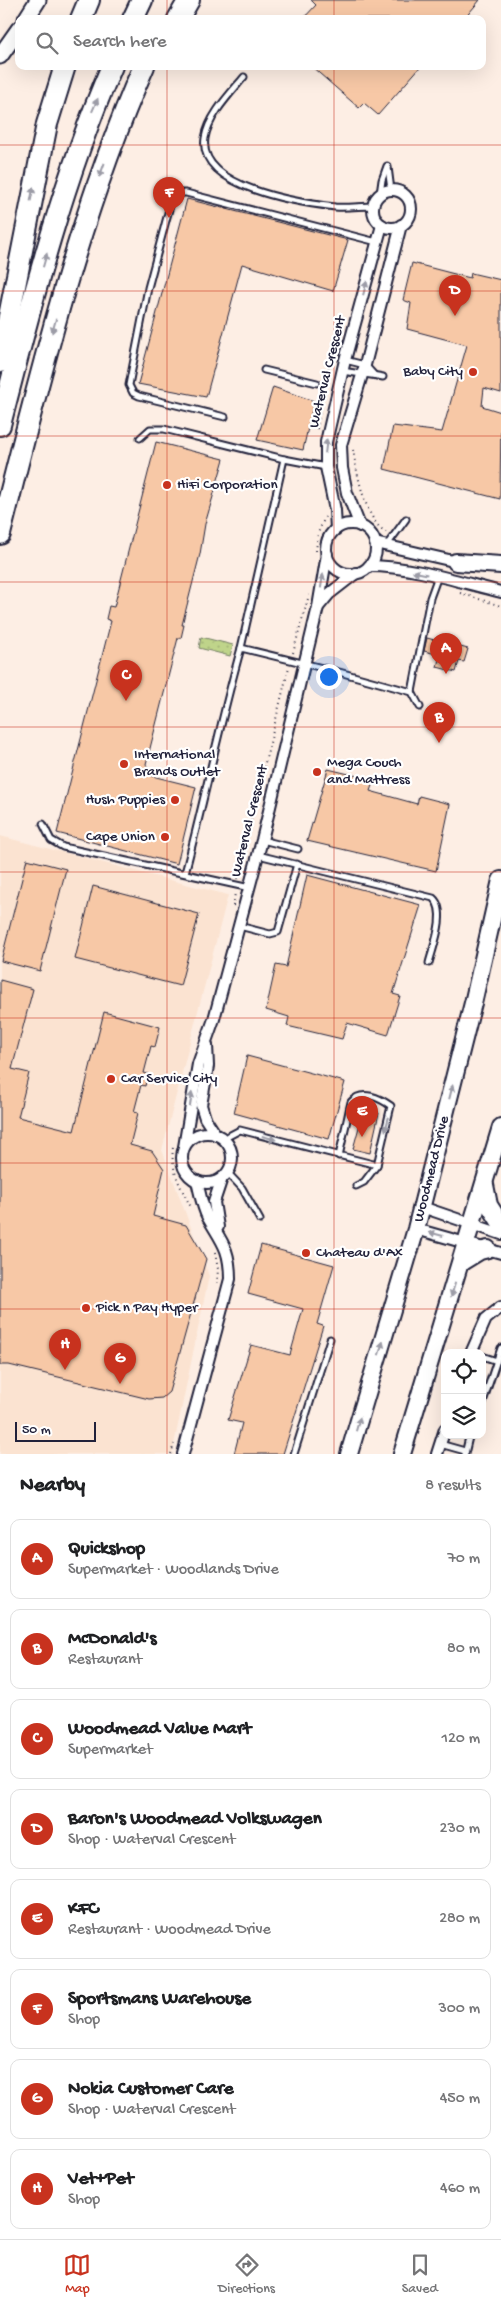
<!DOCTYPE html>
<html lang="en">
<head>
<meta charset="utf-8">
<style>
	body { margin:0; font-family:"Gochi Hand",sans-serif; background:#f6f6f6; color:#202124 }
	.controls { position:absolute; right:15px; bottom:15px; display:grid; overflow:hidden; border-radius:10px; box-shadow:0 5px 20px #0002 }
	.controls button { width:45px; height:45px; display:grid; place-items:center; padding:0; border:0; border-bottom:1px solid #e0e0e0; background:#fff; color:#202124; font:25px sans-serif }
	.scale { position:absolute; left:15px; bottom:12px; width:81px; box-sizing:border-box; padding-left:5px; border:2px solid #22223b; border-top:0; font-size:14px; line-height:18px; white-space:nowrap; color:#22223b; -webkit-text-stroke:4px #fff; paint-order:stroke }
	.you { position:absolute; left:328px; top:676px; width:18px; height:18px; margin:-12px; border:4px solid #fff; border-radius:50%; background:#1a73e8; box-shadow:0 0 0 8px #1a73e833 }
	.badge { display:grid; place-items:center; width:32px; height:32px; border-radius:50%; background:#c8321e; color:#fff; font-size:16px; font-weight:700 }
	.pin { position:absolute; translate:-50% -41px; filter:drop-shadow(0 1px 2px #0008) }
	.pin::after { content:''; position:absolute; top:26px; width:18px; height:15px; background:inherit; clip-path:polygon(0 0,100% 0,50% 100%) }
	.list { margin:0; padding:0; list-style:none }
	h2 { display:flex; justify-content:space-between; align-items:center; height:65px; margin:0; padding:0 20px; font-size:21px }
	h2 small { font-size:16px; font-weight:400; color:#757577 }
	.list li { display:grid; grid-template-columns:32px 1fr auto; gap:15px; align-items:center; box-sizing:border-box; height:80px; margin:0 10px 10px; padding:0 10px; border:1px solid #e0e0e0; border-radius:10px }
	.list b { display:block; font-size:19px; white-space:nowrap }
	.list p { margin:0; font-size:16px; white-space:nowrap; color:#757577 }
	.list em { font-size:16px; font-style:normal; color:#757577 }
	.icon { flex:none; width:28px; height:28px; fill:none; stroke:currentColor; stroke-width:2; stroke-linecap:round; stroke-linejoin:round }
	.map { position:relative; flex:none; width:501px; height:1454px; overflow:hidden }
	.search { position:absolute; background:#fff; box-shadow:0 5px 20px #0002; left:15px; right:15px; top:15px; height:55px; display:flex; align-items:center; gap:12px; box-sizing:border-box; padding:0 18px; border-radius:10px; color:#757577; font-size:19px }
	.sheet { height:785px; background:#fff }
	nav { display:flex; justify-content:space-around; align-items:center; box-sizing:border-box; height:70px; border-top:1px solid #e0e0e0; background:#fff; font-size:14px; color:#757577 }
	nav a { display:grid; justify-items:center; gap:2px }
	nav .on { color:#c8321e }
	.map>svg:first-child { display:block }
	.built { fill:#fbe3d1 }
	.grass { fill:url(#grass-dots); stroke:#707b62 }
	.building { fill:#f7c8a6; stroke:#22223b }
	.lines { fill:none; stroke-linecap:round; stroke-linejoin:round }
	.lane-casing { stroke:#22223b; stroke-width:9 }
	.street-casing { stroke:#22223b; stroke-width:14 }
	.secondary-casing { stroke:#22223b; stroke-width:19 }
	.primary-casing { stroke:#22223b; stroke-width:20 }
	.highway-casing { stroke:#22223b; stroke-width:24 }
	.path { stroke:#22223b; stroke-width:2; stroke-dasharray:1 4; stroke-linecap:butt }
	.lane { stroke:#fff; stroke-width:5 }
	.street { stroke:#fff; stroke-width:10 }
	.secondary { stroke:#fff; stroke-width:15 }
	.primary { stroke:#fff; stroke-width:16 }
	.highway { stroke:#fff; stroke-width:20 }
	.oneway { fill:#9c9ca7 }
	.grid { fill:none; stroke:#c8321e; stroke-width:1; stroke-opacity:0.55 }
	.poi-dot { fill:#c8321e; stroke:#fff; stroke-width:2 }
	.labels { text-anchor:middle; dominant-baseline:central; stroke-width:4.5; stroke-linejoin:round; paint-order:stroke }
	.street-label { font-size:15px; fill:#22223b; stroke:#fff }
	.poi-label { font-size:15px; fill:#22223b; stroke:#fff; text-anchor:start }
</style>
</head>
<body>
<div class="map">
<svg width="501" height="1454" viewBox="0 0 501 1454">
	<defs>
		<pattern id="grass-dots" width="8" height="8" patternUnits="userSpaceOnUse" patternTransform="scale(1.25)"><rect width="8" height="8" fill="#bfd48a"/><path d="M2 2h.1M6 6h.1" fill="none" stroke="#a4b678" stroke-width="1.8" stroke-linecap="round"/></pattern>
	</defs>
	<rect width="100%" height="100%" fill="#fdeee4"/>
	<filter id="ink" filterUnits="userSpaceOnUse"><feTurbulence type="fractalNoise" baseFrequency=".02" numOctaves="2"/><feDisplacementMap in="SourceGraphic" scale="10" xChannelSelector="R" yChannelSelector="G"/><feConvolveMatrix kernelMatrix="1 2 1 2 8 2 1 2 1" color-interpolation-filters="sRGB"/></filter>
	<g filter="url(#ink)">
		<path class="built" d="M0 836 228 895 162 1150 209 1276 172 1454H0Z"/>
		<path class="grass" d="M201 637 233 645 230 656 199 648Z"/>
		<g class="building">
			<path d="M311 0H480L464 19H303L316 5Z"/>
			<path d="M311 66H421L378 115 364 103 359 108Z"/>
			<path d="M187 199 348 240 333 291 242 264 206 397 138 384Z"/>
			<path d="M412 263 470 278 471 273 501 280V393L484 388 482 406 501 412 500 499 384 469 393 426 442 432 467 345 407 329 411 303 403 300Z"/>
			<path d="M273 387 314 401 303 450 257 440Z"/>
			<path d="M156 442 224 459 205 524 200 554 182 625H184L181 638H178L146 764 152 776 196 787 177 864 57 833 111 621 106 619 109 606 114 607Z"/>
			<path d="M427 638 468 649 464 662 459 661 456 672 437 667 440 655 424 651Z"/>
			<path d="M328 769 374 780 370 791 417 804 419 796 450 804 436 871 307 841Z"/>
			<path d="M27 859 66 869 40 971 1 961Z"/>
			<path d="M307 875 421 905 393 994 400 996 388 1035 347 1023 342 1039 287 1026 289 1017 266 1010 276 965 286 967Z"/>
			<path d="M93 886 199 914 180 986 75 959Z"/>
			<path d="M0 980 33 989 12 1069 29 1073 18 1117 74 1131 104 1012 160 1027 155 1047 151 1046 144 1073 148 1074 145 1086 141 1085 134 1112 138 1113 130 1145 152 1151 164 1169 153 1216 186 1225 206 1259 169 1392 162 1398 149 1399 9 1365H0Z"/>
			<path d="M247 1056 345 1082 329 1139 234 1113Z"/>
			<path d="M364 1109 379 1113 370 1153 353 1149Z"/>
			<path d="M261 1245 334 1265 317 1324 323 1326 283 1454H234L242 1423 228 1420 251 1345 290 1355 303 1309 248 1294Z"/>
		</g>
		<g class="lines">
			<defs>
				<g id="lane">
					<path d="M244 77C230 94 209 115 205 138 197 188 301 203 335 207 347 208 361 206 373 206"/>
					<path d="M388 167 391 190"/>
					<path d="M380 194 382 180 387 166"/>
					<path d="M345 360 365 365 374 375"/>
					<path d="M264 370 317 383"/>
					<path d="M343 371C358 374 370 374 383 377"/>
					<path d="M225 417 139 396 133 393 129 385 148 288 172 198 179 193H186L377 242"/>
					<path d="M140 438 150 429H164L284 459"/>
					<path d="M387 545 406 519"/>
					<path d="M241 648 284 459 326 467"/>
					<path d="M412 692 430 598 438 576"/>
					<path d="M43 824 51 840 63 847 250 888"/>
					<path d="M262 840 298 849"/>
					<path d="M258 855 433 898C448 911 433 947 429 963"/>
					<path d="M185 873C205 798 220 722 241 648L339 672 412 692 420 707"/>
					<path d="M239 926 270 934 278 932 297 864"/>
					<path d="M223 1139 240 1130 377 1165 364 1182 356 1186"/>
					<path d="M339 1156 351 1102C362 1089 380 1098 391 1106L377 1165"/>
					<path d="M227 1172 242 1188 260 1220"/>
					<path d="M482 1356 497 1361"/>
					<path d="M482 1405 501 1348"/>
					<path d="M440 1444 465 1451"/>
					<path d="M294 1454 330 1339"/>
					<path d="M465 1454 469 1437"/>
				</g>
				<g id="street">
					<circle cx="392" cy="209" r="19"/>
					<circle cx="351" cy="549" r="25"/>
					<path d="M360 526 347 493 342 468 341 445 365 365 401 225"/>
					<path d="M336 529 335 510 326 467V442L345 360 382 225"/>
					<path d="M375 543 462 563"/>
					<path d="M369 566C412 566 460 582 501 592"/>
					<path d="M319 606 329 594 356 573"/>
					<path d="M207 1045 208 1066 201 1105 205 1118 216 1135"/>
					<circle cx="207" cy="1158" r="25"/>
					<path d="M184 1147 198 1064 214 1019 262 840 318 607 327 554"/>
					<path d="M422 1207 501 1234"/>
					<path d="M218 1227 214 1202 222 1178"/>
					<path d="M416 1229 501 1253"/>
					<path d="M471 1353 486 1319 501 1307"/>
					<path d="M183 1454 230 1279C230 1249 222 1242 208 1218 202 1207 200 1193 197 1181"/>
					<path d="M437 1454 445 1429"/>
				</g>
				<g id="secondary">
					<path d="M26 19 38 0"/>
					<path d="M0 56 19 29"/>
				</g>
				<g id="primary">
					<path d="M456 562 501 565"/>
					<path d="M485 1185 489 1205 501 1224"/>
					<path d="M462 1262 480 1251 488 1249"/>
					<path d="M349 1454 416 1229 474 999 501 880"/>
					<path d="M402 1454 501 1127"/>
				</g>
				<g id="highway">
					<path d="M81 19 89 0"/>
					<path d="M133 19 142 0"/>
					<path d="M178 19 189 0"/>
					<path d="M0 362 47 124 65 66"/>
					<path d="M0 425C31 304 62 181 112 66"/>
					<path d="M0 534C40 376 78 216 144 66"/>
				</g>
			</defs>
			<use href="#lane" class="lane-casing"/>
			<use href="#street" class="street-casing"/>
			<use href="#secondary" class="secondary-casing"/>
			<use href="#primary" class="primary-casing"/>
			<use href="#highway" class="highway-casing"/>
			<g class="path">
				<path d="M325 383 338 332"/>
				<path d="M317 429 324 387"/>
				<path d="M353 450C357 472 365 521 386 532"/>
				<path d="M316 551 318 533 325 517"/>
				<path d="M460 593 501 606"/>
				<path d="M293 653 309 595"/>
				<path d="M238 879 255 803 289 667"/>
				<path d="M233 906 235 893"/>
				<path d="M173 1148C170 1170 182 1190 192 1209"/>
				<path d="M215 1253 218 1269 217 1283"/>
				<path d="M171 1454 174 1444"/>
			</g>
			<use href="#lane" class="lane"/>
			<use href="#street" class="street"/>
			<use href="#secondary" class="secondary"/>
			<use href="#primary" class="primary"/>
			<use href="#highway" class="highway"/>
		</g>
		<defs><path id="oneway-solid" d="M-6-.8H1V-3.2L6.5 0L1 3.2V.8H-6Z" transform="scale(1.25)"/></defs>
		<g class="oneway">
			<use href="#oneway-solid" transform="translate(95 105) rotate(-66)"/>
			<use href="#oneway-solid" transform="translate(102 170) rotate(110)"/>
			<use href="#oneway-solid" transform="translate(32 194) rotate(-79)"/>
			<use href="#oneway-solid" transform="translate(45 260) rotate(-74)"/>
			<use href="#oneway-solid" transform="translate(365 288) rotate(-75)"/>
			<use href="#oneway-solid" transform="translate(54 326) rotate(106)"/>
			<use href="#oneway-solid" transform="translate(326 446) rotate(-83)"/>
			<use href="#oneway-solid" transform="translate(420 573) rotate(-169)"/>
			<use href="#oneway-solid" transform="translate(322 581) rotate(-81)"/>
			<use href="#oneway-solid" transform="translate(451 1092) rotate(-76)"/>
			<use href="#oneway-solid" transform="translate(191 1099) rotate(-81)"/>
			<use href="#oneway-solid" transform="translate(387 1124) rotate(104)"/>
			<use href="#oneway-solid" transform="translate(269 1138) rotate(15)"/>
			<use href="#oneway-solid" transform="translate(436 1234) rotate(-165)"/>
			<use href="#oneway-solid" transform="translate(453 1290) rotate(107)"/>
			<use href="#oneway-solid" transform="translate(381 1348) rotate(-73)"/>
			<use href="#oneway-solid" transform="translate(358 1424) rotate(-74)"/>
		</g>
	</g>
	<path class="grid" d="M167 0V19M334 0V19M167 66V1454M334 66V1454M0 145H501M0 291H501M0 436H501M0 582H501M0 727H501M0 872H501M0 1018H501M0 1163H501M0 1309H501"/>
	<g class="poi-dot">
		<circle cx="473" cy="372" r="5"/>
		<circle cx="167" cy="485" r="5"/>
		<circle cx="124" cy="764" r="5"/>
		<circle cx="317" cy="772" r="5"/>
		<circle cx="175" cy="800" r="5"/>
		<circle cx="165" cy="837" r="5"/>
		<circle cx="111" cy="1079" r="5"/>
		<circle cx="306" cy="1253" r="5"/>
		<circle cx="86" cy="1308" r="5"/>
	</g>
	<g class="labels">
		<g class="street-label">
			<text transform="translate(328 372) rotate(-76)">Waterval Crescent</text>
			<text transform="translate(250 821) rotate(-76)">Waterval Crescent</text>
			<text transform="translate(432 1169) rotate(-76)">Woodmead Drive</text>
		</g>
		<g class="poi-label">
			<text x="463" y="372" text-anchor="end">Baby City</text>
			<text x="177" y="485">HiFi Corporation</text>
			<text x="134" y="755">International<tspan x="134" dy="17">Brands Outlet</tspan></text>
			<text x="327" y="763">Mega Couch<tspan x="327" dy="17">and Mattress</tspan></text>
			<text x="165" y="800" text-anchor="end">Hush Puppies</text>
			<text x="155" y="837" text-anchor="end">Cape Union</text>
			<text x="121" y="1079">Car Service City</text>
			<text x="316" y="1253">Chateau d'Ax</text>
			<text x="96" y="1308">Pick n Pay Hyper</text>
		</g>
	</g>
</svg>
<div class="controls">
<button><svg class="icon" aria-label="locate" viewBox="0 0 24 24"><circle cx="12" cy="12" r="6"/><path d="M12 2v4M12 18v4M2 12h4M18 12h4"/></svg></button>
<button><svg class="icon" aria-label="layers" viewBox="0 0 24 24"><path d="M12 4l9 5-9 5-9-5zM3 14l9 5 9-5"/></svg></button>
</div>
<div class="scale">50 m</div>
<div class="you"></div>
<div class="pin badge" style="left:446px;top:674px">A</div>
<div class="pin badge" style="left:439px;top:743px">B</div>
<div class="pin badge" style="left:126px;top:701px">C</div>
<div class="pin badge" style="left:455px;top:316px">D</div>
<div class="pin badge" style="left:362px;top:1137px">E</div>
<div class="pin badge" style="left:169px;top:218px">F</div>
<div class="pin badge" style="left:120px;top:1384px">G</div>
<div class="pin badge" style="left:65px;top:1370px">H</div>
<div class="search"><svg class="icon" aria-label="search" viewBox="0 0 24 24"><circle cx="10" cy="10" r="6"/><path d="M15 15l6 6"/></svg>Search here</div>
</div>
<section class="sheet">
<h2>Nearby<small>8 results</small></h2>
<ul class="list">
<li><span class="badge">A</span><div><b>Quickshop</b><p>Supermarket · Woodlands Drive</p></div><em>70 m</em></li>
<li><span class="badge">B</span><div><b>McDonald's</b><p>Restaurant</p></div><em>80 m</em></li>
<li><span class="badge">C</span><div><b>Woodmead Value Mart</b><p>Supermarket</p></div><em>120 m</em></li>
<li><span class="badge">D</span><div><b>Baron's Woodmead Volkswagen</b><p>Shop · Waterval Crescent</p></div><em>230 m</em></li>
<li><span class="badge">E</span><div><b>KFC</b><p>Restaurant · Woodmead Drive</p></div><em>280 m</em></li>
<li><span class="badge">F</span><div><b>Sportsmans Warehouse</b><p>Shop</p></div><em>300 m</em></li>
<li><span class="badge">G</span><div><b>Nokia Customer Care</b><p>Shop · Waterval Crescent</p></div><em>450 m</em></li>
<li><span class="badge">H</span><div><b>Vet+Pet</b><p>Shop</p></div><em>460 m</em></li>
</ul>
</section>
<nav>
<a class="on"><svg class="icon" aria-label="map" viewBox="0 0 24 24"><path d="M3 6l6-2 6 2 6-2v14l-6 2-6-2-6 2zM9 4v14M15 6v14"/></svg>Map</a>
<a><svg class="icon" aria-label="directions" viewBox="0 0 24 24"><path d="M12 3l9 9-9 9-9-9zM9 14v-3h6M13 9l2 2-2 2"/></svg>Directions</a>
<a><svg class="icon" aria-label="saved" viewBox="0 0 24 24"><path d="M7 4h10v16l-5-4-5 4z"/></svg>Saved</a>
</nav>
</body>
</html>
